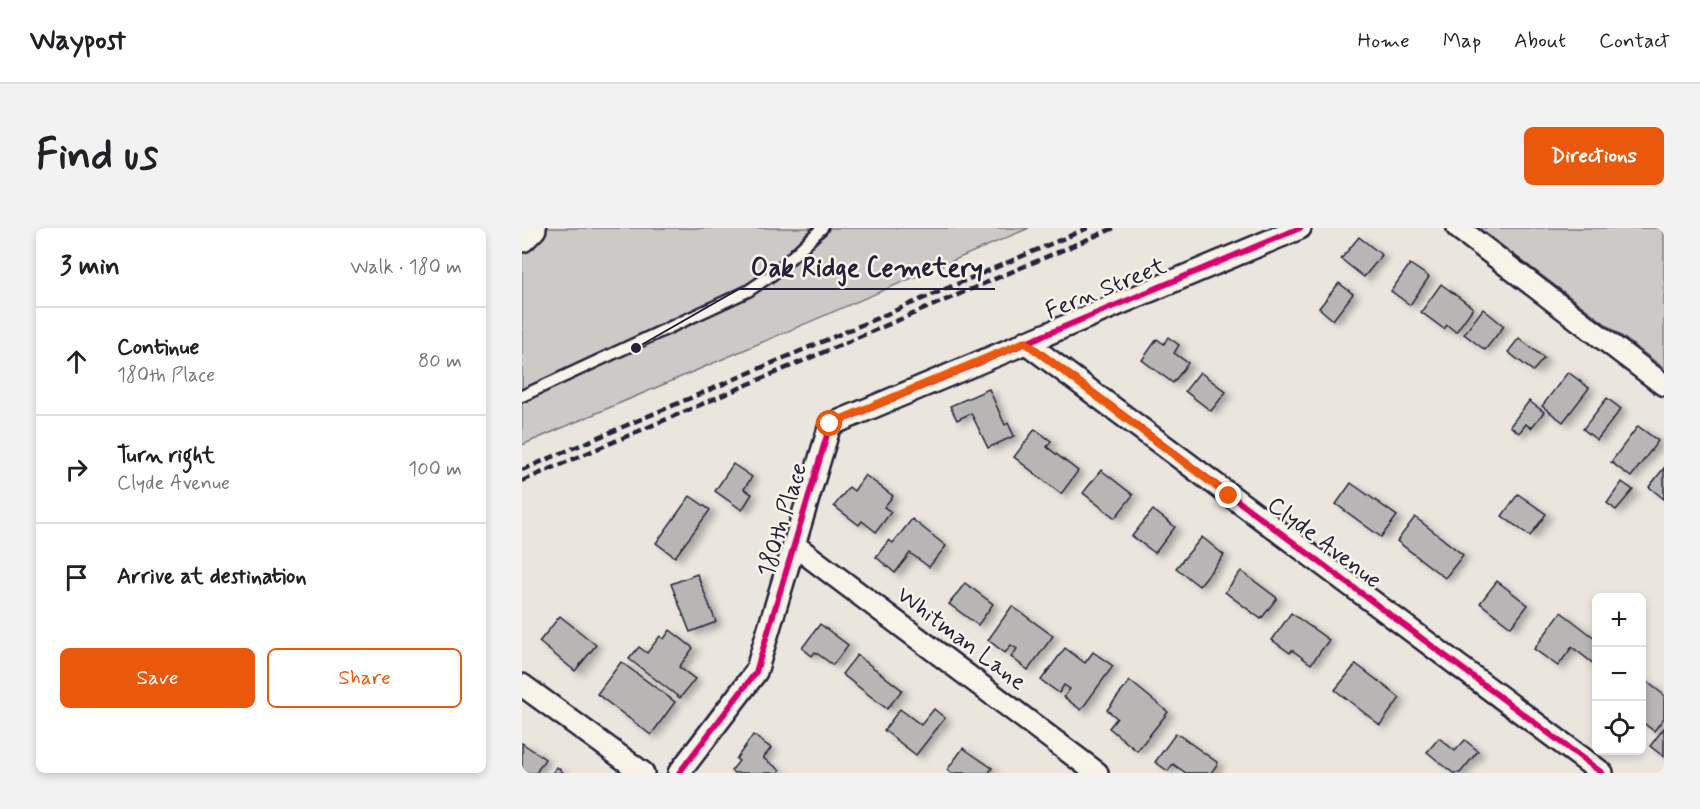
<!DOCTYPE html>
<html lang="en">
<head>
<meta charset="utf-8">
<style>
	body { margin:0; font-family:Mynerve,sans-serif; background:#f2f2f2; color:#202124 }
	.controls { position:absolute; right:18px; bottom:18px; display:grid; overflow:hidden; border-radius:9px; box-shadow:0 3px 9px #0003 }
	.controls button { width:54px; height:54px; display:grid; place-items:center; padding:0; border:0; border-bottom:2px solid #e0e0e0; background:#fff; color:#202124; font:30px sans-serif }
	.stop { position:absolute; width:18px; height:18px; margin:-14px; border:4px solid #ea580c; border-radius:50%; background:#fff }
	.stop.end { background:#ea580c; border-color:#fff; box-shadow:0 2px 6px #0008 }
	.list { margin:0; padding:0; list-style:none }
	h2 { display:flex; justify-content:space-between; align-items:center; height:78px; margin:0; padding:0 24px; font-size:26px }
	h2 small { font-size:20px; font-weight:400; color:#757577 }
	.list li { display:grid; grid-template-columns:39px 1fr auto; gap:18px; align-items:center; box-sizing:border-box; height:108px; padding:0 24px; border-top:2px solid #e0e0e0 }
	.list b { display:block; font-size:22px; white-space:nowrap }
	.list p { margin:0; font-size:20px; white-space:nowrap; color:#757577 }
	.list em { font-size:20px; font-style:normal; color:#757577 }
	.actions { display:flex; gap:12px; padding:18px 24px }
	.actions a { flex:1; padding:14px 0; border:2px solid #ea580c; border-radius:9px; text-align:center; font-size:21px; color:#ea580c }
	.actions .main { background:#ea580c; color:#fff }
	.icon { flex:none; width:33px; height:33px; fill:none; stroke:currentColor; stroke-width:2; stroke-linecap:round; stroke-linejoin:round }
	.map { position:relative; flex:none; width:1142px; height:545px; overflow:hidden; border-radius:9px }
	header { display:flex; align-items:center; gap:36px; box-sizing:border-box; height:84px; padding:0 30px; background:#fff; border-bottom:2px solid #e0e0e0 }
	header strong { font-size:28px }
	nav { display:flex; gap:33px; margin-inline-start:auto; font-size:21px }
	.intro { display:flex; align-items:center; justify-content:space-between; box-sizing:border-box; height:144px; padding:0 36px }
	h1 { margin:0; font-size:42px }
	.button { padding:15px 27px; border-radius:9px; background:#ea580c; color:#fff; font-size:21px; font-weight:700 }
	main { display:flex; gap:36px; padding:0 36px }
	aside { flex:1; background:#fff; border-radius:9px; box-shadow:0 3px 9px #0003 }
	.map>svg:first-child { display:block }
	.green { fill:#cdc9c6; stroke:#787680; stroke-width:1.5 }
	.building { fill:#b8b6b5; stroke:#22223b; stroke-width:1.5; filter:url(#shadow) }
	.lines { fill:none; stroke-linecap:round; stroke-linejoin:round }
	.service-casing { stroke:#22223b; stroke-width:15 }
	.minor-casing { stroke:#22223b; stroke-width:26 }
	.tertiary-casing { stroke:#22223b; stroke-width:32 }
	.service { stroke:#f7f3e8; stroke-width:10 }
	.minor { stroke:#f7f3e8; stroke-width:21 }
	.tertiary { stroke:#f7f3e8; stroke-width:27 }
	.rail { stroke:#22223b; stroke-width:4.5; stroke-dasharray:9 4.5; stroke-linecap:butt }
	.cycleway-casing { stroke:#f7f3e8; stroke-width:10 }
	.cycleway { stroke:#d6006c; stroke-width:6 }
	.route { stroke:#ea580c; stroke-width:8 }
	.labels { text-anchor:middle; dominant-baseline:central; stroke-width:5; stroke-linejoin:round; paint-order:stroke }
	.street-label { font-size:24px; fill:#22223b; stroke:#f7f3e8 }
	.leader { fill:none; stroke:#22223b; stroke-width:2 }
	.callout-dot { fill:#22223b; stroke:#f7f3e8; stroke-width:2 }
	.callout-label { font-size:26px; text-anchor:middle; font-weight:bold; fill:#22223b; stroke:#f7f3e8; stroke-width:5; stroke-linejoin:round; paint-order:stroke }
</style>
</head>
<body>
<header>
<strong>Waypost</strong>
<nav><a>Home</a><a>Map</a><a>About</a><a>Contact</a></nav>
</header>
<div class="intro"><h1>Find us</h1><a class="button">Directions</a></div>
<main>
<aside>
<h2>3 min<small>Walk · 180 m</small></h2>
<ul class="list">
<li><svg class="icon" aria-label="ahead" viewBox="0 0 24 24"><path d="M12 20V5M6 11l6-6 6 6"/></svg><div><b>Continue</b><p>180th Place</p></div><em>80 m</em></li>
<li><svg class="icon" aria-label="right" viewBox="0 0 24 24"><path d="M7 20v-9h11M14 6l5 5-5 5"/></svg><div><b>Turn right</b><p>Clyde Avenue</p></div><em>100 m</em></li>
<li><svg class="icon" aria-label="arrive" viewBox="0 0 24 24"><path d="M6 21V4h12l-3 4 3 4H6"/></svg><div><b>Arrive at destination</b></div></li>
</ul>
<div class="actions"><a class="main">Save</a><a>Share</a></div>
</aside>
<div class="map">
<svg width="1142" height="545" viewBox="0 0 1142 545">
	<defs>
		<filter id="shadow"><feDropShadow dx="6" dy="3.5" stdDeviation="3" flood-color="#0004"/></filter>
	</defs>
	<rect width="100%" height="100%" fill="#eae6de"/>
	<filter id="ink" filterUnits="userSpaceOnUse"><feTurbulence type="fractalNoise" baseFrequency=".0167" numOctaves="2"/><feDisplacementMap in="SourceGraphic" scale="12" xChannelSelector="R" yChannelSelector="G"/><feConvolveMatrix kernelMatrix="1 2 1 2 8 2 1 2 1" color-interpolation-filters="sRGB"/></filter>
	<g filter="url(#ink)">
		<g class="green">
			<path d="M24 0H507L0 217V22Z"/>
			<path d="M957 0H1142V140Z"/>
		</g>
		<g class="building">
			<path d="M837 9 860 27 842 49 819 31Z"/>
			<path d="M888 36 907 49 888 77 869 63Z"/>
			<path d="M817 55 831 66 811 92 797 80Z"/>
			<path d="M919 56 951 80 934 104 925 97 922 101 899 84Z"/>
			<path d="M961 81 982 98 963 122 942 106Z"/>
			<path d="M646 109 657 117 652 125 666 135 651 155 620 132 635 111 642 116Z"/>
			<path d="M997 110 1022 130 1011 143 986 124Z"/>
			<path d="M678 144 704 164 689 183 663 163Z"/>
			<path d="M1046 144 1067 160 1041 194 1020 178Z"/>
			<path d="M467 161 483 197 486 195 492 208 466 220 449 185 435 192 428 178Z"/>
			<path d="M1085 170 1099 181 1075 212 1061 201Z"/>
			<path d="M1007 173 1022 184 1009 200 1004 196 997 205 988 198Z"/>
			<path d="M1116 198 1136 213 1109 249 1089 234Z"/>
			<path d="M513 201 529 213 525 219 556 243 539 266 492 229Z"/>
			<path d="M211 236 230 249 222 261 230 266 220 282 193 263Z"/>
			<path d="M1142 240V271L1127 259Z"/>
			<path d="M579 242 611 267 593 290 561 265Z"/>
			<path d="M343 247 371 268 362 279 369 284 354 304 340 293 337 297 312 278 327 259 332 263Z"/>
			<path d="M1100 254 1111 262 1094 282 1085 275Z"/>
			<path d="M829 255 875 288 859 309 814 276Z"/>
			<path d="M996 266 1024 286 1008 308 980 288Z"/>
			<path d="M168 268 188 282 153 329 134 315Z"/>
			<path d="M631 282 653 299 633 325 610 308Z"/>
			<path d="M893 289 941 327 923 350 875 313Z"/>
			<path d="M390 291 424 318 407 339 388 325 373 345 354 329 367 312 371 315Z"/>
			<path d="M680 309 702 327 677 358 654 340Z"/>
			<path d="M719 343 755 370 739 391 703 364Z"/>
			<path d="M175 346 194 394 168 404 149 356Z"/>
			<path d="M975 353 1006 377 989 399 958 375Z"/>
			<path d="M443 355 471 376 456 397 427 376Z"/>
			<path d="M490 378 531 408 506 442 489 429 495 421 489 417 483 425 466 412Z"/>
			<path d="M1039 384 1074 411V432L1072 436 1050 419 1036 438 1012 421Z"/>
			<path d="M769 385 807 412 789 436 770 422 768 425 750 412Z"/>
			<path d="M38 388 74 417 53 443 17 414Z"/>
			<path d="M298 396 326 417 311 437 293 424 290 428 280 420Z"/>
			<path d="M148 402 171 420 157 439 173 451 158 470 107 431 117 419 125 425 138 408 142 411Z"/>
			<path d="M543 420 563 435 571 424 591 438 559 482 542 469 548 461 542 457 537 465 519 452Z"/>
			<path d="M335 427 380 462 365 481 320 446Z"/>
			<path d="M99 434 153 474 129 507 75 466Z"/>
			<path d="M834 436 878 470 858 497 813 462Z"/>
			<path d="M1120 450 1142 467V490L1132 503 1120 494Z"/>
			<path d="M608 453 646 484 615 523 587 500 595 490 585 482Z"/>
			<path d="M378 481 399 497 412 481 423 490 394 527 362 502Z"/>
			<path d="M1142 500V529L1128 518Z"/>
			<path d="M654 505 696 535 689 545H664L651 536 646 543 633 534Z"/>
			<path d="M231 507 249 520 241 530 258 542 256 545H212L209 543 217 533 214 531Z"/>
			<path d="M917 510 933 523 943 512 956 523 938 545H931L905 524Z"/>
			<path d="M0 515 23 531 14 545H0Z"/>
			<path d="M441 520 470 540 467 545H429L425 542Z"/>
			<path d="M35 539 42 545H30Z"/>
		</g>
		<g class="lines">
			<defs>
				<path id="service" d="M0 168 226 63 254 44 300 0"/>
				<g id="minor">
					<path d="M936 0 1142 157"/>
					<path d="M503 114 1080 545"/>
					<path d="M272 317 575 545"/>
					<path d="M0 457 121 545"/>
					<path d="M157 545 234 444 308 197 778 0"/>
				</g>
				<path id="tertiary" d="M0 10 10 0"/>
			</defs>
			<use href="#service" class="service-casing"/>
			<use href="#minor" class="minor-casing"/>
			<use href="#tertiary" class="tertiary-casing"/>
			<use href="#service" class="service"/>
			<use href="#minor" class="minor"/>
			<use href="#tertiary" class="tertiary"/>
			<g class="rail">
				<path d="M0 242 566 0"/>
				<path d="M0 253 592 0"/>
			</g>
			<defs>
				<g id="cycleway">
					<path d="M503 114 1080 545"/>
					<path d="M157 545 234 444 308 197 778 0"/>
				</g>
			</defs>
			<use href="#cycleway" class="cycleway-casing"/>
			<use href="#cycleway" class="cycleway"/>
		</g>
	</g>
	<g class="lines" filter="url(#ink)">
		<path class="route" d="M308 196 503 114 707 268"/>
	</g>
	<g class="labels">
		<g class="street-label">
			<text transform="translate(584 61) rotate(-22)">Fern Street</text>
			<text transform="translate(261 292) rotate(-73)">180th Place</text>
			<text transform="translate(802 315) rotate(37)">Clyde Avenue</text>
			<text transform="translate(439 411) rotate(37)">Whitman Lane</text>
		</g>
	</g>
	<path class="leader" d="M114 120L217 61H473"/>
	<circle class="callout-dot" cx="114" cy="120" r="6"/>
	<g class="callout-label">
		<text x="345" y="48">Oak Ridge Cemetery</text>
	</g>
</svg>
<div class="controls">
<button>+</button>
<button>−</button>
<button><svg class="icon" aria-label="locate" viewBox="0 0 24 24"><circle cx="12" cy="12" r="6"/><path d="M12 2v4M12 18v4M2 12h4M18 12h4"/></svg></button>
</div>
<div class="stop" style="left:308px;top:196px"></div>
<div class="stop end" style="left:707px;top:268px"></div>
</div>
</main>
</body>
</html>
